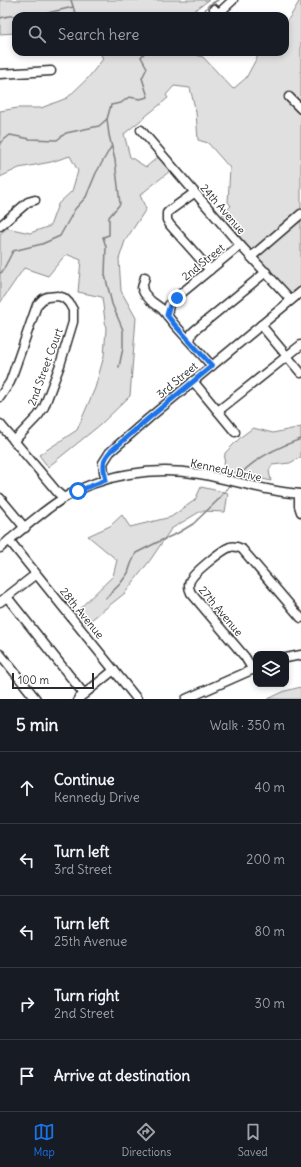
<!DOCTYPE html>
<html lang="en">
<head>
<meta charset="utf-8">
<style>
	body { margin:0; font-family:Delius,sans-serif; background:#242831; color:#f1f3f6 }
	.controls { position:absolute; right:12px; bottom:12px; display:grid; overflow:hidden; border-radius:8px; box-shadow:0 2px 6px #0003 }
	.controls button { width:36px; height:36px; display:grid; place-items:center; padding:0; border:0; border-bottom:1px solid #363941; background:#171b24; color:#f1f3f6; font:20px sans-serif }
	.scale { position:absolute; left:12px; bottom:10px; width:82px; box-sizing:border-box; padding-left:4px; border:2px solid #2b2b2b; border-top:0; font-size:11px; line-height:14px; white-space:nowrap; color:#2b2b2b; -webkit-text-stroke:3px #fff; paint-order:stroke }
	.stop { position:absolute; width:12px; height:12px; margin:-9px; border:3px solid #1a73e8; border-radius:50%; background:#fff }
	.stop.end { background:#1a73e8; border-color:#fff; box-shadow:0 1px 4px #0008 }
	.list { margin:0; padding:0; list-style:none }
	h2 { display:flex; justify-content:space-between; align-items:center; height:52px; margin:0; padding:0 16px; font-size:17px }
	h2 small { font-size:13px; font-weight:400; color:#9ea1a6 }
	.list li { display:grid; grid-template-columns:26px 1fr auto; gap:12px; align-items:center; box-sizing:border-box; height:72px; padding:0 16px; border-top:1px solid #363941 }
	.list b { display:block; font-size:15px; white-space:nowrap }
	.list p { margin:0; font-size:13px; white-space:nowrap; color:#9ea1a6 }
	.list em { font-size:13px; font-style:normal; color:#9ea1a6 }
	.icon { flex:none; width:22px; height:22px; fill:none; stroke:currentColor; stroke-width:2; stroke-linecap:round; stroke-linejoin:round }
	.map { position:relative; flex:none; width:301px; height:699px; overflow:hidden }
	.search { position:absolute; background:#171b24; box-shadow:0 2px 6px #0003; left:12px; right:12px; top:12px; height:44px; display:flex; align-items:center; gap:10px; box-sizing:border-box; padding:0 14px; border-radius:12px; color:#9ea1a6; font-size:15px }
	.sheet { height:412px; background:#171b24 }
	nav { display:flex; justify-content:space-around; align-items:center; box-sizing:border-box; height:56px; border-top:1px solid #363941; background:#171b24; font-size:11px; color:#9ea1a6 }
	nav a { display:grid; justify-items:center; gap:2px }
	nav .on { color:#1a73e8 }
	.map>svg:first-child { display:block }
	.green { fill:#e0e0e0; stroke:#868686 }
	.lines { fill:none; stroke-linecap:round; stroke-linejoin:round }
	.stream { stroke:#7e7e7e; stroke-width:1.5 }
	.minor-casing { stroke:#2b2b2b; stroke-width:11 }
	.minor { stroke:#fff; stroke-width:8 }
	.route { stroke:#1a73e8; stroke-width:5 }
	.labels { text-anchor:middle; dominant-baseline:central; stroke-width:3; stroke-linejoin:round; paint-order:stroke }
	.street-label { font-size:11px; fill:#2b2b2b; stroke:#fff }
</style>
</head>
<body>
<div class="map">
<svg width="301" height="699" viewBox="0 0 301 699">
	<rect width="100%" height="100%" fill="#fff"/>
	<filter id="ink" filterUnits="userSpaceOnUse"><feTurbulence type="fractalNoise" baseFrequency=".025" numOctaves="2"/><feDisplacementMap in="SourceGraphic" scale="8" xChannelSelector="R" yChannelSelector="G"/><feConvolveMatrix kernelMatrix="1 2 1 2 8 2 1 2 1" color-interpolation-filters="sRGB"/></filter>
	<g filter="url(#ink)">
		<g class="green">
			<path d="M0 0H209L194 11 192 16H16V33L0 34Z"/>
			<path d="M300 0H301V286L291 294 282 287 222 215 231 206 228 202 230 168 208 143 198 140 196 112 190 88 174 86 166 95 168 98 124 134 130 157 146 167 158 157 170 171 140 195 146 209 125 241 119 259 121 291 136 318 130 396 100 425 48 467 39 455 77 430 95 388 104 356 106 329 102 297 78 292 81 260 66 254 48 276 24 268 0 303V234L7 228 30 233 50 226 58 204 72 191 78 171 70 156 51 162 19 168 0 177V111L18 108H41L67 98 88 78 103 59 100 52H188L203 57 233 89 246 78 260 52H285V22L290 17Z"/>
			<path d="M301 427V457L290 463 272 465 269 471 271 481 263 479 256 480 236 473 221 470 224 467 225 453 242 436 253 428 273 433Z"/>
			<path d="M201 487 228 493 225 512 201 511 171 529 151 559 125 593 86 624 78 610 113 576 117 560 88 536 110 526 122 515 130 527 171 517 195 500Z"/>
			<path d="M301 687V699H268L285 691Z"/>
		</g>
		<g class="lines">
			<g class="stream">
				<path d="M71 0 76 16"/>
				<path d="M200 16 209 5 218 0"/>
				<path d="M0 18 9 16 39 15 73 7"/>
				<path d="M107 119 109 135 115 160 120 204 109 217V235L103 237 106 247 105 275 112 304 123 330V348L119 367"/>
				<path d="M0 143 10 135 30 139 57 140 66 133 99 126 107 119 111 105 121 103 129 97 140 99 148 97 142 78 147 68 141 57 145 52"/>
				<path d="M0 273 2 272 13 251 42 244 60 236 75 209 86 197 96 173 111 147"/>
				<path d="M237 478C253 459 278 447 301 439"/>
				<path d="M106 598 120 584 128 573 131 564 136 553 160 541 178 533 193 524 217 501 231 484"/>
			</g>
			<defs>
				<g id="minor">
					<path d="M214 9 217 12H220L233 0"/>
					<path d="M0 74 51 71"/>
					<path d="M289 97 301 109"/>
					<path d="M141 130 240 245 291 300"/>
					<path d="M194 193 169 211 167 213V220L170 225 210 270"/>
					<path d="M0 226 28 202 35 200"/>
					<path d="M251 257 301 214"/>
					<path d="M145 277 142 288 144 293 151 301 162 309 174 324 212 366"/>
					<path d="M167 315 169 305 172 301 240 245"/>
					<path d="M261 325 301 373"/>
					<path d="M190 341 192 333 195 330 266 272"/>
					<path d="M193 381 235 432"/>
					<path d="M0 397 10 382 37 305 43 299 47 297 58 296 64 298 69 303 73 310V322L60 365 44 407 38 416 14 441"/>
					<path d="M218 411 301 345"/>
					<path d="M0 424 58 493 64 498"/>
					<path d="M106 479 104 472 103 463 110 452 149 418 301 292"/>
					<path d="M299 494V506L301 512"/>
					<path d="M0 498 25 528"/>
					<path d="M9 540 137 699"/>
					<path d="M0 548C20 531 40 513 62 499 102 474 154 466 200 474 234 480 266 492 301 494"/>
					<path d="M7 597 84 694"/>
					<path d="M0 602 36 574"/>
					<path d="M0 654 36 699"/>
					<path d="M286 658 301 655"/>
					<path d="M253 670 245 657 191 593C189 589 188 585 190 581 193 573 222 550 230 547 234 546 238 547 242 549L301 618"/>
					<path d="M78 699 114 670"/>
					<path d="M186 699 256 668"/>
				</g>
			</defs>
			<use href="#minor" class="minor-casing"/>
			<use href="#minor" class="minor"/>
		</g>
	</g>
	<g class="lines" filter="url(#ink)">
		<path class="route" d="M78 491 106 480C103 468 102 461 110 452L149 418 212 366 174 324 167 315C169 307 170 303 177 298"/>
	</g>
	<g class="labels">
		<g class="street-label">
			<text transform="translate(223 209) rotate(49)">24th Avenue</text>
			<text transform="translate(203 262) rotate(-39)">2nd Street</text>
			<text transform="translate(45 367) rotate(-70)">2nd Street Court</text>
			<text transform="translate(177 380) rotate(-40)">3rd Street</text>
			<text transform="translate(226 470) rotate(12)">Kennedy Drive</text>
			<text transform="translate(221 611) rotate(50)">27th Avenue</text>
			<text transform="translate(82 613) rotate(51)">28th Avenue</text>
		</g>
	</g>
</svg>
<div class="controls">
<button><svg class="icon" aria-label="layers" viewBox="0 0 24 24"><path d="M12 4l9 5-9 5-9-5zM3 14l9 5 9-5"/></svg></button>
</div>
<div class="scale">100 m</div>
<div class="stop" style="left:78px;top:491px"></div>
<div class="stop end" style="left:177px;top:298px"></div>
<div class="search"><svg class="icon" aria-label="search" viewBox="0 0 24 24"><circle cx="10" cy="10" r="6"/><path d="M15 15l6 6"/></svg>Search here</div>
</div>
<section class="sheet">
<h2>5 min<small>Walk · 350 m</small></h2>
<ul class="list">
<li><svg class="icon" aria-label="ahead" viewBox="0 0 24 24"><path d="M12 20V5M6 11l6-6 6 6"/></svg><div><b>Continue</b><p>Kennedy Drive</p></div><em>40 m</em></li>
<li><svg class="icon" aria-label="left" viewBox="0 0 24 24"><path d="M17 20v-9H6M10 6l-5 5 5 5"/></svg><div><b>Turn left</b><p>3rd Street</p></div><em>200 m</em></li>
<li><svg class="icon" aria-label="left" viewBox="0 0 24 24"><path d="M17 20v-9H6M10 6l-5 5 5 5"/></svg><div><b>Turn left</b><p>25th Avenue</p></div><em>80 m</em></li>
<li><svg class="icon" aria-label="right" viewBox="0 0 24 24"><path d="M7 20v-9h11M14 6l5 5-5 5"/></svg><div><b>Turn right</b><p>2nd Street</p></div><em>30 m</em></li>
<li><svg class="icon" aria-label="arrive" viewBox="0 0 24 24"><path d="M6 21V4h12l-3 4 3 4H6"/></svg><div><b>Arrive at destination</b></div></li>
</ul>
</section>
<nav>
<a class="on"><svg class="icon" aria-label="map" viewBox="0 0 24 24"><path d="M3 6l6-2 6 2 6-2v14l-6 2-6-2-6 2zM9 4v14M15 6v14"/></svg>Map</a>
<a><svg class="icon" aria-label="directions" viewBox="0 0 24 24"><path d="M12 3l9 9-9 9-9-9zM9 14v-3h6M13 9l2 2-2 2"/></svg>Directions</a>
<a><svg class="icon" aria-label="saved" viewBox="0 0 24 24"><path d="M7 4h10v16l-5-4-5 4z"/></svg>Saved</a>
</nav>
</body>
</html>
